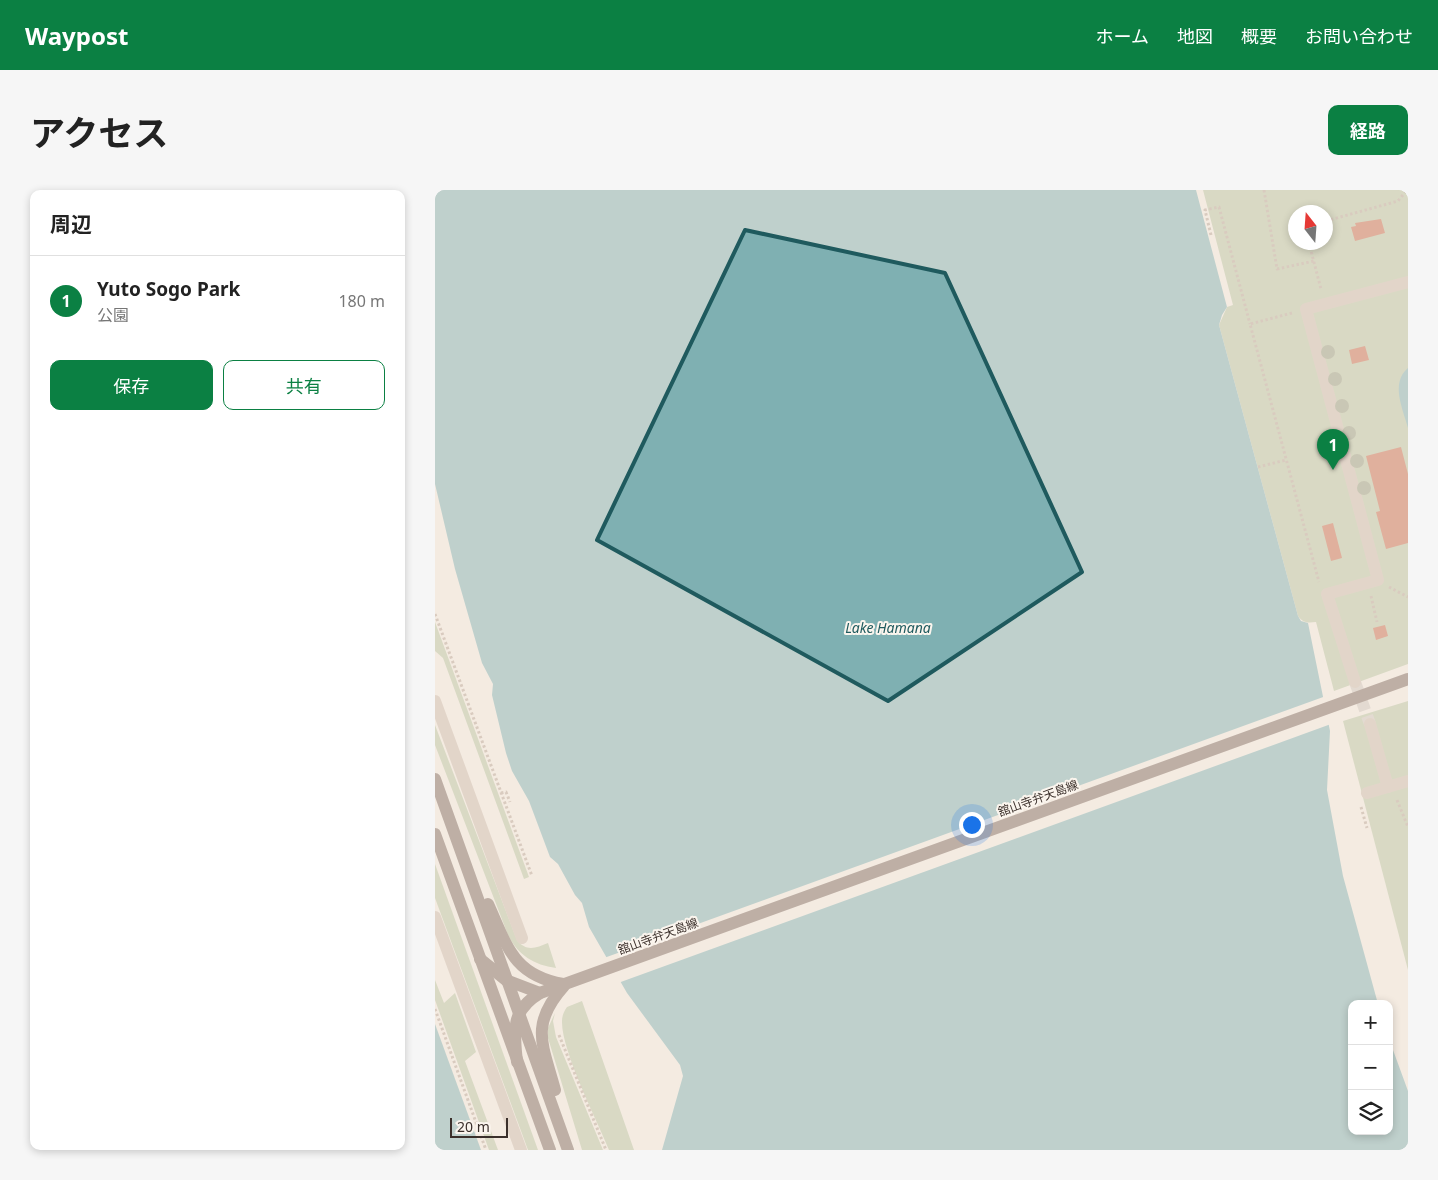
<!DOCTYPE html>
<html lang="ja">
<head>
<meta charset="utf-8">
<style>
	body { margin:0; font-family:"Noto Sans","Noto Sans JP",sans-serif; background:#f6f6f6; color:#222 }
	.controls { position:absolute; right:15px; bottom:15px; display:grid; overflow:hidden; border-radius:10px; box-shadow:0 2px 8px #0003 }
	.controls button { width:45px; height:45px; display:grid; place-items:center; padding:0; border:0; border-bottom:1px solid #e0e0e0; background:#fff; color:#222; font:25px sans-serif }
	.compass { position:absolute; left:853px; top:15px; width:45px; height:45px; border-radius:50%; background:#fff; box-shadow:0 2px 8px #0003; rotate:343deg }
	.scale { position:absolute; left:15px; bottom:12px; width:58px; box-sizing:border-box; padding-left:5px; border:2px solid #3b302b; border-top:0; font-size:14px; line-height:18px; white-space:nowrap; color:#3b302b; -webkit-text-stroke:4px #fbf5ee; paint-order:stroke }
	.you { position:absolute; left:536px; top:634px; width:18px; height:18px; margin:-12px; border:4px solid #fff; border-radius:50%; background:#1a73e8; box-shadow:0 0 0 8px #1a73e833 }
	.badge { display:grid; place-items:center; width:32px; height:32px; border-radius:50%; background:#0b8043; color:#fff; font-size:16px; font-weight:700 }
	.pin { position:absolute; translate:-50% -41px; filter:drop-shadow(0 1px 2px #0008) }
	.pin::after { content:''; position:absolute; top:26px; width:18px; height:15px; background:inherit; clip-path:polygon(0 0,100% 0,50% 100%) }
	.list { margin:0; padding:0; list-style:none }
	h2 { display:flex; justify-content:space-between; align-items:center; height:65px; margin:0; padding:0 20px; font-size:21px }
	h2 small { font-size:16px; font-weight:400; color:#767676 }
	.list li { display:grid; grid-template-columns:32px 1fr auto; gap:15px; align-items:center; box-sizing:border-box; height:90px; padding:0 20px; border-top:1px solid #e0e0e0 }
	.list b { display:block; font-size:19px; white-space:nowrap }
	.list p { margin:0; font-size:16px; white-space:nowrap; color:#767676 }
	.list em { font-size:16px; font-style:normal; color:#767676 }
	.actions { display:flex; gap:10px; padding:15px 20px }
	.actions a { flex:1; padding:11px 0; border:1px solid #0b8043; border-radius:10px; text-align:center; font-size:18px; color:#0b8043 }
	.actions .main { background:#0b8043; color:#fff }
	.icon { flex:none; width:28px; height:28px; fill:none; stroke:currentColor; stroke-width:2; stroke-linecap:round; stroke-linejoin:round }
	.map { position:relative; flex:none; width:973px; height:960px; overflow:hidden; border-radius:10px }
	header { display:flex; align-items:center; gap:30px; box-sizing:border-box; height:70px; padding:0 25px; background:#0b8043; color:#fff }
	header strong { font-size:24px }
	nav { display:flex; gap:28px; margin-inline-start:auto; font-size:18px }
	.intro { display:flex; align-items:center; justify-content:space-between; box-sizing:border-box; height:120px; padding:0 30px }
	h1 { margin:0; font-size:35px }
	.button { padding:12px 22px; border-radius:10px; background:#0b8043; color:#fff; font-size:18px; font-weight:700 }
	main { display:flex; gap:30px; padding:0 30px }
	aside { flex:1; background:#fff; border-radius:10px; box-shadow:0 2px 8px #0003 }
	.map>svg:first-child { display:block }
	.green { fill:#b8c4a0; fill-rule:evenodd }
	.water { fill:#7fb0b2 }
	.pier { fill:#f4ebe1 }
	.building { fill:#c8694b }
	.lines { fill:none; stroke-linecap:round; stroke-linejoin:round }
	.minor-tunnel { stroke:#cfc6bd; stroke-width:12; stroke-dasharray:12 6; stroke-linecap:butt }
	.path { stroke:#b9a596; stroke-width:3; stroke-dasharray:2.5 2.5; stroke-linecap:butt }
	.minor { stroke:#cdbbac; stroke-width:12 }
	.major { stroke:#7d675c; stroke-width:12 }
	.tree { fill:#969b7f }
	.marked { fill:none; stroke:#1f5a5e; stroke-width:4; stroke-linejoin:round }
	.labels { text-anchor:middle; dominant-baseline:central; stroke-width:4; stroke-linejoin:round; paint-order:stroke }
	.street-label { font-size:12px; fill:#3b302b; stroke:#fbf5ee }
	.water-label { font-size:14px; font-style:italic; fill:#1f5a5e; stroke:#fbf5ee }
</style>
</head>
<body>
<header>
<strong>Waypost</strong>
<nav><a>ホーム</a><a>地図</a><a>概要</a><a>お問い合わせ</a></nav>
</header>
<div class="intro"><h1>アクセス</h1><a class="button">経路</a></div>
<main>
<aside>
<h2>周辺<small></small></h2>
<ul class="list">
<li><span class="badge">1</span><div><b>Yuto Sogo Park</b><p>公園</p></div><em>180 m</em></li>
</ul>
<div class="actions"><a class="main">保存</a><a>共有</a></div>
</aside>
<div class="map">
<svg width="973" height="960" viewBox="0 0 973 960">
	<rect width="100%" height="100%" fill="#f4ebe1"/>
	<g class="green">
		<path d="M768 0H973V474L899 501 881 432C873 433 868 433 863 426L784 135 792 117 798 115ZM861 22H891V52H861Z"/>
		<path d="M0 432 94 687 89 689 8 468 0 461Z"/>
		<path d="M973 511V780L908 531Z"/>
		<path d="M0 535 82 750C91 762 101 758 113 753L121 778C99 775 83 765 73 745L0 555Z"/>
		<path d="M0 674 103 960H93L0 708Z"/>
		<path d="M0 790 9 813 20 803 41 862 30 871 63 960H54L0 810Z"/>
		<path d="M147 811 199 960H174C162 930 126 860 127 831 127 826 129 821 132 817Z"/>
		<path d="M120 823 118 831 121 847 168 960H147L113 848V838Z"/>
	</g>
	<g class="water">
		<path d="M0 0H761L792 117 787 125 784 135 863 426 866 431 873 433 895 541 892 600 908 686 943 814H917V941H954V849L973 901V960H227L248 886 245 875 192 803 154 737 147 713 140 705 123 674 115 667 94 611 77 581 71 563 57 505 58 494 47 473 20 379 0 294Z"/>
		<path d="M973 178V238C968 219 955 193 973 178Z"/>
		<path d="M0 834 46 960H0Z"/>
	</g>
	<path class="pier" d="M891 506 896 534 183 793 169 768Z"/>
	<g class="building">
		<path d="M946 29 950 43 920 51 916 37 921 36 920 33Z"/>
		<path d="M930 156 934 170 917 174 914 160Z"/>
		<path d="M966 257 973 284V353L951 359 941 322 945 321 931 266Z"/>
		<path d="M898 333 907 368 896 371 887 336Z"/>
		<path d="M950 435 953 446 941 450 938 438Z"/>
	</g>
	<g class="lines">
		<path class="minor-tunnel" d="M920 492 935 534"/>
		<g class="path">
			<path d="M829 0 842 79 879 71"/>
			<path d="M891 31 963 11 972 0"/>
			<path d="M776 45 770 20 784 17 815 134"/>
			<path d="M876 52V61L886 99"/>
			<path d="M857 123 815 134 884 392"/>
			<path d="M823 277 851 270"/>
			<path d="M954 397 973 407"/>
			<path d="M936 406 942 432"/>
			<path d="M0 424 97 686"/>
			<path d="M66 603 71 602 75 612"/>
			<path d="M962 610 973 637"/>
			<path d="M926 617 932 638"/>
			<path d="M0 819 51 960"/>
			<path d="M124 845 171 960"/>
		</g>
		<g class="minor">
			<path d="M920 492 892 404 943 390 871 119 973 92"/>
			<path d="M0 511 87 748"/>
			<path d="M935 534 953 597"/>
			<path d="M932 603 973 591"/>
			<path d="M0 727 86 960"/>
		</g>
		<g class="major">
			<path d="M0 589 133 960"/>
			<path d="M0 644 115 960"/>
			<path d="M53 714C72 756 78 785 128 794"/>
			<path d="M45 769 71 790 105 803"/>
			<path d="M82 872C79 842 75 821 105 803L973 489"/>
			<path d="M120 900C108 855 94 835 129 796"/>
		</g>
	</g>
	<g class="tree">
		<circle cx="893" cy="162" r="7"/>
		<circle cx="900" cy="189" r="7"/>
		<circle cx="907" cy="216" r="7"/>
		<circle cx="914" cy="243" r="7"/>
		<circle cx="922" cy="271" r="7"/>
		<circle cx="929" cy="298" r="7"/>
	</g>
	<path d="M0 0H973V960H0ZM310 40 510 83 647 382 453 511 162 350Z" fill="#f4ebe1" fill-opacity=".55" fill-rule="evenodd"/>
	<path class="marked" d="M310 40 510 83 647 382 453 511 162 350Z"/>
	<g class="labels">
		<g class="street-label">
			<text transform="translate(603 608) rotate(-20)">舘山寺弁天島線</text>
			<text transform="translate(223 746) rotate(-20)">舘山寺弁天島線</text>
		</g>
		<g class="water-label">
			<text x="453" y="437">Lake Hamana</text>
		</g>
	</g>
</svg>
<div class="controls">
<button>+</button>
<button>−</button>
<button><svg class="icon" aria-label="layers" viewBox="0 0 24 24"><path d="M12 4l9 5-9 5-9-5zM3 14l9 5 9-5"/></svg></button>
</div>
<svg class="compass" viewBox="-18 -18 36 36"><path d="M0-13l5 13h-10z" fill="#e53935"/><path d="M0 13l5-13h-10z" fill="#767676"/></svg>
<div class="scale">20 m</div>
<div class="you"></div>
<div class="pin badge" style="left:898px;top:280px">1</div>
</div>
</main>
</body>
</html>
